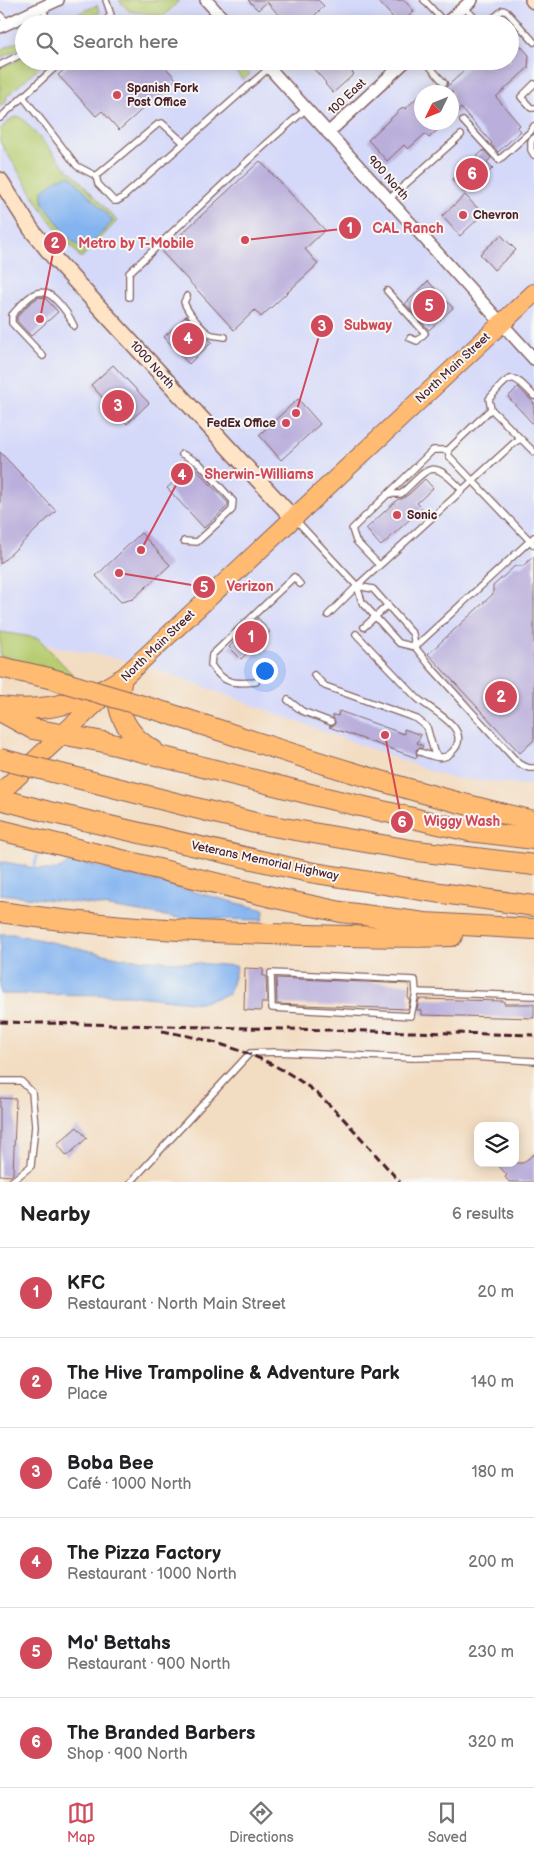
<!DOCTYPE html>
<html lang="en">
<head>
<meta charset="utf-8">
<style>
	body { margin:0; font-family:"Balsamiq Sans",sans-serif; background:#f2f2f2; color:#202124 }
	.controls { position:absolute; right:15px; bottom:15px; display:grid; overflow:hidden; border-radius:10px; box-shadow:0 2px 12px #0003 }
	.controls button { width:45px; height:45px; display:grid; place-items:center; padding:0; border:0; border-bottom:1px solid #e0e0e0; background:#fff; color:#202124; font:25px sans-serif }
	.compass { position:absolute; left:414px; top:85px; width:45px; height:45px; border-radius:50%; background:#fff; box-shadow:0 2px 12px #0003; rotate:227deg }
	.you { position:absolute; left:264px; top:670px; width:18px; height:18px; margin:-12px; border:4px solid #fff; border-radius:50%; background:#1a73e8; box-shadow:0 0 0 8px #1a73e833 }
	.badge { display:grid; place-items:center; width:32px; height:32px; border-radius:50%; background:#d1495b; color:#fff; font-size:16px; font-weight:700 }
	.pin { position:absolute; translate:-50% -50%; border:2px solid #fff; box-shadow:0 1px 5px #0006 }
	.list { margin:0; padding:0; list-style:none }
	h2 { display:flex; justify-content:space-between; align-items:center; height:65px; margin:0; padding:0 20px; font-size:21px }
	h2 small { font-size:16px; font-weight:400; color:#757577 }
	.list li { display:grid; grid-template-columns:32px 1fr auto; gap:15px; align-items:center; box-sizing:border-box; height:90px; padding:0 20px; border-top:1px solid #e0e0e0 }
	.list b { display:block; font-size:19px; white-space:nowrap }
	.list p { margin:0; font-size:16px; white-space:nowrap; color:#757577 }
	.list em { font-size:16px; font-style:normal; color:#757577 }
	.icon { flex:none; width:28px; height:28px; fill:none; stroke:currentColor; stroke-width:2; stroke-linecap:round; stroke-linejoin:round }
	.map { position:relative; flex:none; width:534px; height:1182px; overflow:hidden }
	.search { position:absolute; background:#fff; box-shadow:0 2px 12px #0003; left:15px; right:15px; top:15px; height:55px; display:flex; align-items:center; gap:12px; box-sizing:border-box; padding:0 18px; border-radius:28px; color:#757577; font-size:19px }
	.sheet { height:605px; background:#fff }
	nav { display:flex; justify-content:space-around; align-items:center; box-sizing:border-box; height:70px; border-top:1px solid #e0e0e0; background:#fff; font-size:14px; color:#757577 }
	nav a { display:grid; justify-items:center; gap:2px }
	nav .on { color:#d1495b }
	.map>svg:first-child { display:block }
	.built { fill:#d4d8f9; fill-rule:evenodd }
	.green { fill:#b8cd72; stroke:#81764e }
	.water { fill:#84b4f0; stroke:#676a8e }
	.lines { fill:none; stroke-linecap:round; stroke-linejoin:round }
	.stream { stroke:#84b4f0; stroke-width:3 }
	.building { fill:#baafdb }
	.lane-casing { stroke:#856260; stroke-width:8 }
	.street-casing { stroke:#856260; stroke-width:14 }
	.secondary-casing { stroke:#856260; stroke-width:18 }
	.primary-casing { stroke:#856260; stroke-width:20 }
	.highway-casing { stroke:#856260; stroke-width:22 }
	.lane { stroke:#fff; stroke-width:5.5 }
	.street { stroke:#fff; stroke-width:11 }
	.secondary { stroke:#ffe4c6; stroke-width:15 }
	.primary { stroke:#ffbb71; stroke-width:18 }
	.highway { stroke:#ffbb71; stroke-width:20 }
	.rail { stroke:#4a1f2b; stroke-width:3; stroke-dasharray:8 4; stroke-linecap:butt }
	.highway-bridge-casing { stroke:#856260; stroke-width:22; stroke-linecap:butt }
	.highway-bridge { stroke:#ffbb71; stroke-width:20 }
	.poi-dot { fill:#d1495b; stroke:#f6f6f2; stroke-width:2 }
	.labels { text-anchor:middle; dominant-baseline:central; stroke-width:4; stroke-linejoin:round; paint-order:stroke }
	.poi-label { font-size:12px; font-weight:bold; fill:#4a1f2b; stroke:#f6f6f2; text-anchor:start }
	.street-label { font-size:12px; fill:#4a1f2b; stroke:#f6f6f2 }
	.leader { fill:none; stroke:#d1495b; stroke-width:2 }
	.callout-dot { fill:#d1495b; stroke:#f6f6f2; stroke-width:2 }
	.mark-label { font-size:15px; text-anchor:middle; font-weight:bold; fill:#fff }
	.callout-label { font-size:14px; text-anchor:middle; font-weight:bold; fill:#d1495b; stroke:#f6f6f2; stroke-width:4; stroke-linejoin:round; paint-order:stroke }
</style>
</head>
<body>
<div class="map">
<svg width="534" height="1182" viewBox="0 0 534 1182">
	<rect width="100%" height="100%" fill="#f6f6f2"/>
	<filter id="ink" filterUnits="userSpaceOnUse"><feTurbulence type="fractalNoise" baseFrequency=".02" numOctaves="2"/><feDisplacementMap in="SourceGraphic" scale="10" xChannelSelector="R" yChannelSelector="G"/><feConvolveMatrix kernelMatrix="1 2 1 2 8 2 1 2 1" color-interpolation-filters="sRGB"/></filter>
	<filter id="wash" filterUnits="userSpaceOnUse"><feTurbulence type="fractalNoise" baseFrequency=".0096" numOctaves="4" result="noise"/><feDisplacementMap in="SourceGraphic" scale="20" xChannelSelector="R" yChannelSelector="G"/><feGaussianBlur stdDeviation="1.12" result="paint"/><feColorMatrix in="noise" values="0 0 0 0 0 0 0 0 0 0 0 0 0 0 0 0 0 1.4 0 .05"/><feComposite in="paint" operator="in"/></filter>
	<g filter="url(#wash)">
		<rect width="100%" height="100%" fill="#f3ddc2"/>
		<path class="built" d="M0 0H534V780L529 785 449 778 140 663 0 636ZM24 24H510V61H24ZM422 92H452V122H422Z"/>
		<g class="green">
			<path d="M119 0H180L164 16 129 11Z"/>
			<path d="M97 5 100 12 87 24H57Z"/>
			<path d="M24 39V47L0 58V50Z"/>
			<path d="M24 57V61H46L6 97 7 100 0 107V68Z"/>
			<path d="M227 61H239L250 74 243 80Z"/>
			<path d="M16 117H21L71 173 72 172 117 221 81 258 47 217 0 142V129L11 119Z"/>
			<path d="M0 632 38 638 73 675 0 656Z"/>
		</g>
		<g class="water">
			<path d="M70 175 113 221 92 243 83 250 69 238 43 203V190L59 178Z"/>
			<path d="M72 860 264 910 263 920 178 918 97 905 0 894V862C19 862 40 873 59 869 63 867 68 863 72 860Z"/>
			<path d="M0 934H14L122 958 237 966 229 994 200 1003 127 995 0 994Z"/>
		</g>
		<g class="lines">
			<path class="stream" d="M34 870 37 856"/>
		</g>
		<g id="blocks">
			<g class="building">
				<path d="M248 0H318L324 6 306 24H287L267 2 258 10Z"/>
				<path d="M377 0H404L414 11 401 24H399Z"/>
				<path d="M510 34 529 55 528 68 496 97 520 125 517 127 521 131 498 152 491 144 492 143 461 108 452 117V92H441L475 61H510Z"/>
				<path d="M74 61H160L176 79 119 130 102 111 96 116 58 75Z"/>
				<path d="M317 61H335L340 66 344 63 354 74 333 93 325 84 326 83 323 79 312 67Z"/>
				<path d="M422 93V122H446L429 138 425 134 408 149 404 145 387 161 368 140 403 107 405 109Z"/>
				<path d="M484 150 491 158 487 162 493 168 465 193 452 179Z"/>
				<path d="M260 161 325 230 305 249 318 264 261 317 255 310 234 330 162 252Z"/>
				<path d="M465 195 483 214 460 236 442 216Z"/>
				<path d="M501 235 516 250 494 270 480 254Z"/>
				<path d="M428 281 453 308 429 330 405 304Z"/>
				<path d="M39 297 45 298 58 312 31 336 17 321V317L30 303Z"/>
				<path d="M186 316 197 329 212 342 189 364 164 337Z"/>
				<path d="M113 365 149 403 127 424 91 385Z"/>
				<path d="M518 387 534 403V425L508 397Z"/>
				<path d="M298 399 320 424 281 460 259 435Z"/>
				<path d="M0 452 56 511 0 564Z"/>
				<path d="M192 465 228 503V506L204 528 167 488Z"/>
				<path d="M425 479 433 488 417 503 422 508 381 546 366 529 398 499H402L409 494Z"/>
				<path d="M141 533 170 565 133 599 121 602 96 576Z"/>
				<path d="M534 556V740L520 753 428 654 493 594V586L515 566H523Z"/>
				<path d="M258 618 270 632 241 659 229 647Z"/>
				<path d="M339 711 404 734V729L421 735 417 743 423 746 422 748H419L416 750 417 758 329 727 335 724V721L333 718V715L338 716Z"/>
				<path d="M245 968 263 969V976H266L267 1003H261V1011L244 1010Z"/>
				<path d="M276 978 409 984 408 999H410L408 1009 277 1004Z"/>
				<path d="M419 999 504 1001V1004H534V1018L422 1015V1010H417Z"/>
				<path d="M0 1098 16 1099 13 1174 11 1176 0 1175Z"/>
				<path d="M77 1127 87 1138 67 1156 57 1144Z"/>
				<path d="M534 1154V1182H509L505 1177 507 1175 496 1163H523Z"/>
			</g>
		</g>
	</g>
	<g filter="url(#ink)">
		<use href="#blocks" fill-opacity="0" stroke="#856260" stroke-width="1"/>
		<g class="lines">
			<defs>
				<g id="lane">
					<path d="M424 0 446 24"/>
					<path d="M42 7 49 24"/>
					<path d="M464 7 481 24"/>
					<path d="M0 15 8 23"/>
					<path d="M102 24 111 15 106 0"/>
					<path d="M486 24 503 10 507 12 534 42"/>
					<path d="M425 61 444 83"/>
					<path d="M0 65 24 53"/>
					<path d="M534 84 521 97 531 108H534"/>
					<path d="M24 98 77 166 96 176"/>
					<path d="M0 118 62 61"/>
					<path d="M463 121 499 160 530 132 534 126"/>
					<path d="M534 138 531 141V150L534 155"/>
					<path d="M184 143 162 123 158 124 96 176 98 184 114 201H117L122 198 269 68"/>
					<path d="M389 199 461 135"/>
					<path d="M387 291 425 333 417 341 410 338"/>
					<path d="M187 296 184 302C187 311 203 332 212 335 216 336 221 336 225 337"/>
					<path d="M129 297V273L255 154 306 109"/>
					<path d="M43 356 12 323V315C25 301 38 281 56 300 64 308 69 315 74 326"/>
					<path d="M491 409 489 399C511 375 510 370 534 396"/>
					<path d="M521 439 491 409 448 450 449 456 534 545"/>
					<path d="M182 454 199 463 233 501 232 510 197 542 184 541"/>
					<path d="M387 494H401C430 467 431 457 462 490"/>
					<path d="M295 519 357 586 362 602 399 643 415 647"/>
					<path d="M379 565 356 541 352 529 433 450H448"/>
					<path d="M357 586 373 589 413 634 415 647 431 667 519 764 529 768H534"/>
					<path d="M328 615 357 586 515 442 521 439 534 452"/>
					<path d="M364 627 388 605"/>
					<path d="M356 634 417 698C430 710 475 729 452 752 442 762 432 756 420 752"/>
					<path d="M415 647 534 537"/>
					<path d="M314 675 325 686 417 719 427 727 434 752 440 757"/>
					<path d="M256 682C235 684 223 684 211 665L212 655 294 577 300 584"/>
					<path d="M288 700 302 711 331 722"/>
					<path d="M271 973 415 980 416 992 411 1016 272 1008Z"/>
					<path d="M416 992 534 996"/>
					<path d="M0 1081H21L32 1092 35 1126 31 1166 11 1182"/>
					<path d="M131 1182 250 1053 275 1052 412 1058 471 1057 534 1061"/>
				</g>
				<g id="street">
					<path d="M206 0 228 24"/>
					<path d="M445 24 472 0"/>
					<path d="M0 27 58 0"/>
					<path d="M263 61 534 359"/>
					<path d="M328 133 406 61"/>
				</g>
				<g id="secondary">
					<path d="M533 0 534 1"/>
					<path d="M0 180 31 229 55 259 293 518"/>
				</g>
				<path id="primary" d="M0 793 534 293"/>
				<g id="highway">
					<path d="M0 667 49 678"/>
					<path d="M121 684C112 711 130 738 153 750"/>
					<path d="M0 707C44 713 85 703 122 679"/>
					<path d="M0 711 33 729 104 742 330 799 469 831 534 839"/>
					<path d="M167 713C288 753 410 793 534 821"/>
					<path d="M69 776 255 823 417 851 534 865"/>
					<path d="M0 799 49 812 309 872 427 891 534 906"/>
					<path d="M0 830 280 899 341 912 425 923 534 929"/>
					<path d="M0 912C102 927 204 933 307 935 356 936 404 938 452 936"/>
				</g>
			</defs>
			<use href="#lane" class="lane-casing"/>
			<use href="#street" class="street-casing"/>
			<use href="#secondary" class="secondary-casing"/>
			<use href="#primary" class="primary-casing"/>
			<use href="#highway" class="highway-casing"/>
			<use href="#lane" class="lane"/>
			<use href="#street" class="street"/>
			<use href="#secondary" class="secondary"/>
			<use href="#primary" class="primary"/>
			<use href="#highway" class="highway"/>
			<g class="rail">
				<path d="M0 1022 534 1035"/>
				<path d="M162 1031C220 1041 277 1058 322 1098 350 1123 374 1154 400 1182"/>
			</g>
			<defs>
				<g id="highway-bridge">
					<path d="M49 678 167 713"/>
					<path d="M0 759 69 776"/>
				</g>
			</defs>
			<use href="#highway-bridge" class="highway-bridge-casing"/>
			<use href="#highway-bridge" class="highway-bridge"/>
		</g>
	</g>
	<g class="poi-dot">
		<circle cx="117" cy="95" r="5"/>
		<circle cx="463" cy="215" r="5"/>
		<circle cx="286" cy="423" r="5"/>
		<circle cx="397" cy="515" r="5"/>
	</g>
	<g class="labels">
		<g class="poi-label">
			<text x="127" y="88">Spanish Fork<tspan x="127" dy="14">Post Office</tspan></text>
			<text x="473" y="215">Chevron</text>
			<text x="276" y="423" text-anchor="end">FedEx Office</text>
			<text x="407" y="515">Sonic</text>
		</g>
		<g class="street-label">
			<text transform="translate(347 97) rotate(-43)">100 East</text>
			<text transform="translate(388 178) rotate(48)">900 North</text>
			<text transform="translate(152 365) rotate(48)">1000 North</text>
			<text transform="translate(453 368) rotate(-43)">North Main Street</text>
			<text transform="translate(158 646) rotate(-44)">North Main Street</text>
			<text transform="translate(265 861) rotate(12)">Veterans Memorial Highway</text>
		</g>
	</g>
	<path class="leader" d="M245 240L350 228M40 319L55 243M296 413L322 326M141 550L182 474M119 573L204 587M385 735L402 822"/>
	<g class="callout-dot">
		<circle cx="245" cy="240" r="5"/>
		<circle cx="40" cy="319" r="5"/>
		<circle cx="296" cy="413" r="5"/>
		<circle cx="141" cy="550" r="5"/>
		<circle cx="119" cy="573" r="5"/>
		<circle cx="385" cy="735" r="5"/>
		<circle cx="350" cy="228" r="12"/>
		<circle cx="55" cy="243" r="12"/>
		<circle cx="322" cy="326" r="12"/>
		<circle cx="182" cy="474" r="12"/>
		<circle cx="204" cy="587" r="12"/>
		<circle cx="402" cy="822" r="12"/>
	</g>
	<g class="mark-label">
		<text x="350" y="233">1</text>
		<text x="55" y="248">2</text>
		<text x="322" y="331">3</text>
		<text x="182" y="480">4</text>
		<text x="204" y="592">5</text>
		<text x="402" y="827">6</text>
	</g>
	<g class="callout-label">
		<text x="408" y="233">CAL Ranch</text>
		<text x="136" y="248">Metro by T-Mobile</text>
		<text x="368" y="330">Subway</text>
		<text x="259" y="479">Sherwin-Williams</text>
		<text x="250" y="591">Verizon</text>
		<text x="462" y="826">Wiggy Wash</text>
	</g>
</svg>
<div class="controls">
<button><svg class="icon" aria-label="layers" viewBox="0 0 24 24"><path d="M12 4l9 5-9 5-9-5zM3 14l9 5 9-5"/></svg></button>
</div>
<svg class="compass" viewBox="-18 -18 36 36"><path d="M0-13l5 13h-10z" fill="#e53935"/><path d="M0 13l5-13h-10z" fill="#757577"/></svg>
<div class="you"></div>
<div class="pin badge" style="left:251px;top:637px">1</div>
<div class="pin badge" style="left:501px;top:697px">2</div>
<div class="pin badge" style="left:118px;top:406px">3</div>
<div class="pin badge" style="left:188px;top:339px">4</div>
<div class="pin badge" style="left:429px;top:306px">5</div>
<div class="pin badge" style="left:472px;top:174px">6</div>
<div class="search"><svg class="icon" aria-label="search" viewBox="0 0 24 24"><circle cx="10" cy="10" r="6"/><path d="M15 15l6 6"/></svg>Search here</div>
</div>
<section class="sheet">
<h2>Nearby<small>6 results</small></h2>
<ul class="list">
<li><span class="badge">1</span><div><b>KFC</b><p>Restaurant · North Main Street</p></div><em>20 m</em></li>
<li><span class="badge">2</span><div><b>The Hive Trampoline &amp; Adventure Park</b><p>Place</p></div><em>140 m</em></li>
<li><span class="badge">3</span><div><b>Boba Bee</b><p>Café · 1000 North</p></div><em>180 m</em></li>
<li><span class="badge">4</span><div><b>The Pizza Factory</b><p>Restaurant · 1000 North</p></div><em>200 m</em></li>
<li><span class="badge">5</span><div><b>Mo' Bettahs</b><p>Restaurant · 900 North</p></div><em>230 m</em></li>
<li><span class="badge">6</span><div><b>The Branded Barbers</b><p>Shop · 900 North</p></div><em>320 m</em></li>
</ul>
</section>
<nav>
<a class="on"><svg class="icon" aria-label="map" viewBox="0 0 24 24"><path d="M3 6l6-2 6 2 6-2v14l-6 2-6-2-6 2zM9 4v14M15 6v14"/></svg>Map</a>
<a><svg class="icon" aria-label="directions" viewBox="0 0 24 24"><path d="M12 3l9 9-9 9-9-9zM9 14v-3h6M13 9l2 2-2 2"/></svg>Directions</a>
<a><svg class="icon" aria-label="saved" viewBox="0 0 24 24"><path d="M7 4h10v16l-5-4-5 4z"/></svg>Saved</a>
</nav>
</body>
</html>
